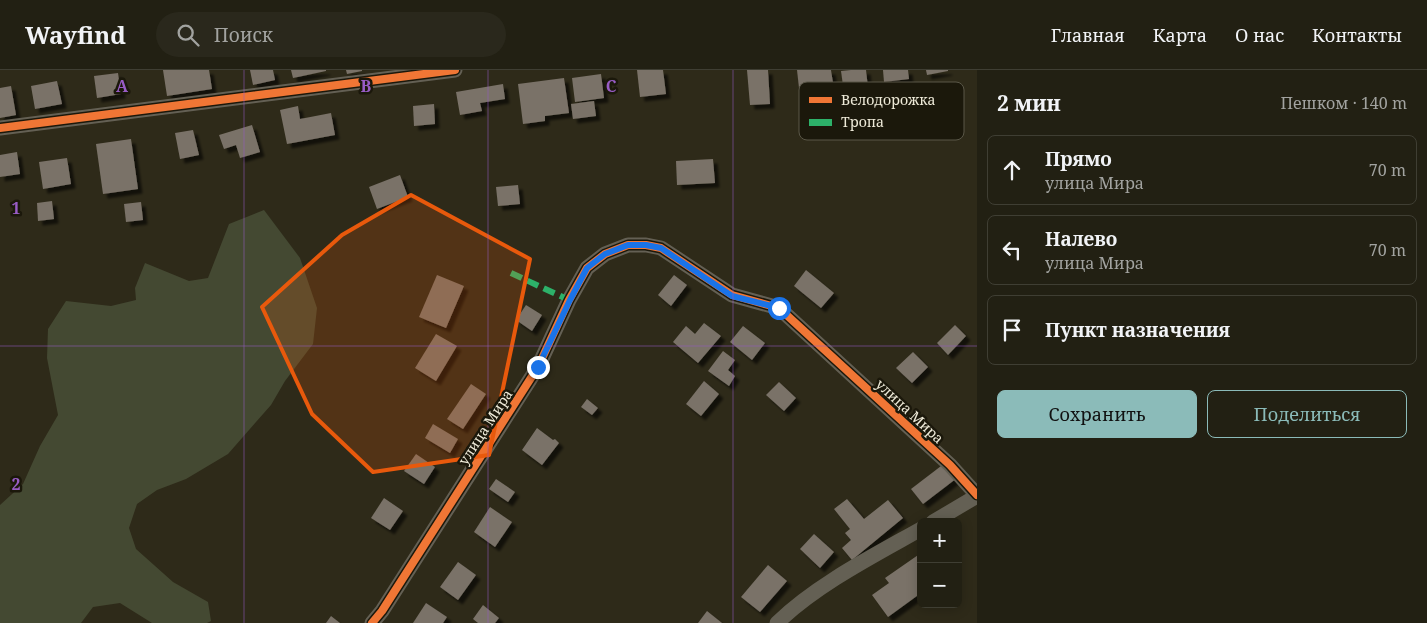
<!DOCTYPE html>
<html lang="ru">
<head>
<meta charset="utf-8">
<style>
	body { margin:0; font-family:"Noto Serif",serif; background:#2a281c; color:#f1f3f6 }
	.controls { position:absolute; right:15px; bottom:15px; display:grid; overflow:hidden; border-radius:8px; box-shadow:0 2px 12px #0003 }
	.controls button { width:45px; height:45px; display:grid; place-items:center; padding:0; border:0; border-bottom:1px solid #3f3e33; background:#222013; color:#f1f3f6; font:25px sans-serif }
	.stop { position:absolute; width:15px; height:15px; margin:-11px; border:4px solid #1a73e8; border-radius:50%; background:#fff }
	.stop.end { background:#1a73e8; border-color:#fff; box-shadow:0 1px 5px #0008 }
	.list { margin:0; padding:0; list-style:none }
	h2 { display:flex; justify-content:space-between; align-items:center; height:65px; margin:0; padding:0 20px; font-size:21px }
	h2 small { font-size:16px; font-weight:400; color:#a2a3a0 }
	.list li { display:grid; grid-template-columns:32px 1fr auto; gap:15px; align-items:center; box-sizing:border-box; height:70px; margin:0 10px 10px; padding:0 10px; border:1px solid #3f3e33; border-radius:8px }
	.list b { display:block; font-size:19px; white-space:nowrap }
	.list p { margin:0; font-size:16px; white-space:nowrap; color:#a2a3a0 }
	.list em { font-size:16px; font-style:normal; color:#a2a3a0 }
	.actions { display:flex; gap:10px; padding:15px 20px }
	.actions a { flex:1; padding:11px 0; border:1px solid #8bbbb9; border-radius:8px; text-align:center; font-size:18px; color:#8bbbb9 }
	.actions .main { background:#8bbbb9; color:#111 }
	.icon { flex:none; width:28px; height:28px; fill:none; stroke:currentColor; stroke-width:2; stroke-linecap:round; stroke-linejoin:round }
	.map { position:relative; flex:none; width:977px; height:553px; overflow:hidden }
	header { display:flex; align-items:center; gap:30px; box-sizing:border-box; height:70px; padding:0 25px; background:#222013; border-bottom:1px solid #3f3e33 }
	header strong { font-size:24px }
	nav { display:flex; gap:28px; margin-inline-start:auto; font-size:18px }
	.search { width:350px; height:45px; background:#2a281c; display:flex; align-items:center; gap:12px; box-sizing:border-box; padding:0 18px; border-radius:28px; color:#a2a3a0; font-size:19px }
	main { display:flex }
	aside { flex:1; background:#222013 }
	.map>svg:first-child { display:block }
	.green { fill:#444932 }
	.building { fill:#7a7268; filter:url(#shadow) }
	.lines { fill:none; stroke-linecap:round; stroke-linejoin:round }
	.street { stroke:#646054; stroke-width:15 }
	.quiet { stroke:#2db169; stroke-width:6; stroke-dasharray:12 6; stroke-linecap:butt }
	.cycleway-casing { stroke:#1b180b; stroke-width:11 }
	.cycleway { stroke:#f07635; stroke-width:8 }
	.route { stroke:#1a73e8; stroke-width:6 }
	.marked { fill:#e8590c; fill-opacity:0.2; stroke:#e8590c; stroke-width:4; stroke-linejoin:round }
	.grid { fill:none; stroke:#985cc5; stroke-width:1; stroke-opacity:0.55 }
	.labels { text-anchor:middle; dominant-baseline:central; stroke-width:5; stroke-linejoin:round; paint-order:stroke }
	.street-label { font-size:14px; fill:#eeead8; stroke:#1b180b }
	.key { fill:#1b180b; stroke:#5a5748; stroke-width:1 }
	.key-label { font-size:14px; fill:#eeead8 }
	.grid-label { font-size:16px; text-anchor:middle; font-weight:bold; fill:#985cc5; stroke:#1b180b; stroke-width:5; stroke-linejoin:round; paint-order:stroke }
</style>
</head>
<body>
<header>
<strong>Wayfind</strong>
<div class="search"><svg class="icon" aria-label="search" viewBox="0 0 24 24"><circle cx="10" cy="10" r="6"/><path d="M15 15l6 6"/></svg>Поиск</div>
<nav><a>Главная</a><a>Карта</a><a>О нас</a><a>Контакты</a></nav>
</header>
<main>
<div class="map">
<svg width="977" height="553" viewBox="0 0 977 553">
	<defs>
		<filter id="shadow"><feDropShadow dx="4.5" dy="4.5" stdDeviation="1" flood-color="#0009"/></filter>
	</defs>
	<rect width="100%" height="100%" fill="#2e2a19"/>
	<path class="green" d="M264 140 300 188 317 238 313 274 285 311 271 335 228 384 186 409 157 420 137 434 129 458 136 479 173 512 208 532 211 551 207 553H152L120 533 93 537 81 553H0V435L23 414 40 376 58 345 47 288 48 259 66 231 111 236 136 230 135 218 145 193 189 211 208 208 229 154Z"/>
	<g class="building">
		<path d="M163 0H209L212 19 167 26Z"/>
		<path d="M250 0H273L275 10 253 15Z"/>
		<path d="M291 0H326V1L293 8Z"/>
		<path d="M346 0H362V1L347 4Z"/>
		<path d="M637 0H663L666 24 640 27Z"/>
		<path d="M747 0H768L770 34 750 35Z"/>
		<path d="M797 0H831L833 13 799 18Z"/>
		<path d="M851 0H866L869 27 845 30 841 1Z"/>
		<path d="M883 0H908L909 9 884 12Z"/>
		<path d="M926 0H948V1L927 5Z"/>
		<path d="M118 3 121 24 97 28 94 6Z"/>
		<path d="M601 4 604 28 575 32 572 8Z"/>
		<path d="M564 8 569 43 545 46V51L523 54 518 14Z"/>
		<path d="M57 11 62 34 35 39 31 16Z"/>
		<path d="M503 14 505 29 480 33 482 41 460 45 456 22Z"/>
		<path d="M11 16 16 45 0 48V18Z"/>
		<path d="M594 31 596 46 573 49 571 34Z"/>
		<path d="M434 34 435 54 414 56 413 36Z"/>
		<path d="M298 36 300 49 331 43 335 65 287 74 280 40Z"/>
		<path d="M252 55 260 82 240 88 236 75 224 79 219 65Z"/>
		<path d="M193 60 199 85 180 89 175 63Z"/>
		<path d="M131 69 138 119 103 124 96 74Z"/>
		<path d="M17 82 20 104 0 107V85Z"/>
		<path d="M67 88 71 114 43 119 39 92Z"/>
		<path d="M713 89 715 113 677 115 676 91Z"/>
		<path d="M400 105 408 127 377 139 369 117Z"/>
		<path d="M518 115 520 134 498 136 496 117Z"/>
		<path d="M52 131 54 149 38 151 37 133Z"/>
		<path d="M141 132 143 150 126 152 124 134Z"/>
		<path d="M806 200 834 223 821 238 794 216Z"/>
		<path d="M437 205 464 216 446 258 419 247Z"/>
		<path d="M674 205 687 215 671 236 658 225Z"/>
		<path d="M526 235 542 245 532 261 516 250Z"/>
		<path d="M704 253 721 266 698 293 673 272 686 256 695 264Z"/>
		<path d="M955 255 966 266 948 285 937 273Z"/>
		<path d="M743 256 765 273 752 290 730 272Z"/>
		<path d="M436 264 457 276 436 311 415 298Z"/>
		<path d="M723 281 735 290 728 300 735 306 729 316 708 301Z"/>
		<path d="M913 282 928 297 912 313 896 298Z"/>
		<path d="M704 311 719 324 701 346 686 334Z"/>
		<path d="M779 312 796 328 784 341 766 325Z"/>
		<path d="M471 314 486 324 463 359 447 349Z"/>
		<path d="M587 329 598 338 592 345 581 337Z"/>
		<path d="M433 354 458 369 450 383 425 368Z"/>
		<path d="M537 358 553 370 555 369 559 373 542 395 522 380Z"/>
		<path d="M416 384 435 397 424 414 404 401Z"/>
		<path d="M945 393 957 408 923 434 911 419Z"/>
		<path d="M496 409 515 422 508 432 489 419Z"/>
		<path d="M384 428 403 441 390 460 371 448Z"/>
		<path d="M847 429 864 449 888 430 903 448 852 490 842 478 851 470 845 463 850 459 834 439Z"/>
		<path d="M490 437 512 452 495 477 474 462Z"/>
		<path d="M814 464 834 482 820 498 800 479Z"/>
		<path d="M921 483V523L888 547 872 525 889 513 885 508Z"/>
		<path d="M458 492 476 505 458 530 440 517Z"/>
		<path d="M768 495 787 511 760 542 741 527Z"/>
		<path d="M426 533 447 547 443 553H413Z"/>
		<path d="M483 535 499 548 495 553H478L473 549Z"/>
		<path d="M707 541 722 553H698Z"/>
		<path d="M331 546 340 553H326Z"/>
	</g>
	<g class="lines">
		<g class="street">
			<path d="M0 58 455 0"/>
			<path d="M933 452 977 426"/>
			<path d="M372 553 382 541 538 297 569 230 587 198 605 184 628 175H646L661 178 732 225 779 238 950 395 977 425"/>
			<path d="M777 553C816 515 873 486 921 459"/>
		</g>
		<path class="quiet" d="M511 203 569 230"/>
		<defs>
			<g id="cycleway">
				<path d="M0 58 455 0"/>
				<path d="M372 553 382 541 538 297 569 230 587 198 605 184 628 175H646L661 178 732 225 779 238 950 395 977 425"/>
			</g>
		</defs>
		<use href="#cycleway" class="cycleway-casing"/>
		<use href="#cycleway" class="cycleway"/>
	</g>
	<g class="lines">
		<path class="route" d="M538 297 570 230 587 198 605 184 628 175H646L661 178 732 226 779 238"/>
	</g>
	<path class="marked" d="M411 125 530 189 489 385 373 402 312 344 262 237 342 165Z"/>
	<path class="grid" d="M244 0V553M488 0V553M733 0V553M0 276H977"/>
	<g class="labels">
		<g class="street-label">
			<text transform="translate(910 341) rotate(43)">улица Мира</text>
			<text transform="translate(485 357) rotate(-57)">улица Мира</text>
		</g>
	</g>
	<rect x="799" y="12" width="165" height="58" rx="8" class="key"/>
	<rect x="809" y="27" width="23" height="6" fill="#f07635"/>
	<rect x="809" y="49" width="23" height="7" fill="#2db169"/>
	<g class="key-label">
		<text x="841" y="35">Велодорожка</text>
		<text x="841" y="57">Тропа</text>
	</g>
	<g class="grid-label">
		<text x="122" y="22">A</text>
		<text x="366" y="22">B</text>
		<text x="611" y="22">C</text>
		<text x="16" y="144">1</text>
		<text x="16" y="420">2</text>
	</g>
</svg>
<div class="controls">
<button>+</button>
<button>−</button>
</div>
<div class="stop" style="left:779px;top:238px"></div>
<div class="stop end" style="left:538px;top:297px"></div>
</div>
<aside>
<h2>2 мин<small>Пешком · 140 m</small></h2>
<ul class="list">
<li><svg class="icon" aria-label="ahead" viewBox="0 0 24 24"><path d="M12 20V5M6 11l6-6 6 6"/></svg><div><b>Прямо</b><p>улица Мира</p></div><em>70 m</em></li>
<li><svg class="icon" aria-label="left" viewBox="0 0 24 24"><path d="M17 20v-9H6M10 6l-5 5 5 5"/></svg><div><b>Налево</b><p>улица Мира</p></div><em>70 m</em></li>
<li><svg class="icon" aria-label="arrive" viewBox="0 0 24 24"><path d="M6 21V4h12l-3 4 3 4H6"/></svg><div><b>Пункт назначения</b></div></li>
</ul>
<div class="actions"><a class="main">Сохранить</a><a>Поделиться</a></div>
</aside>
</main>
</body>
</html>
